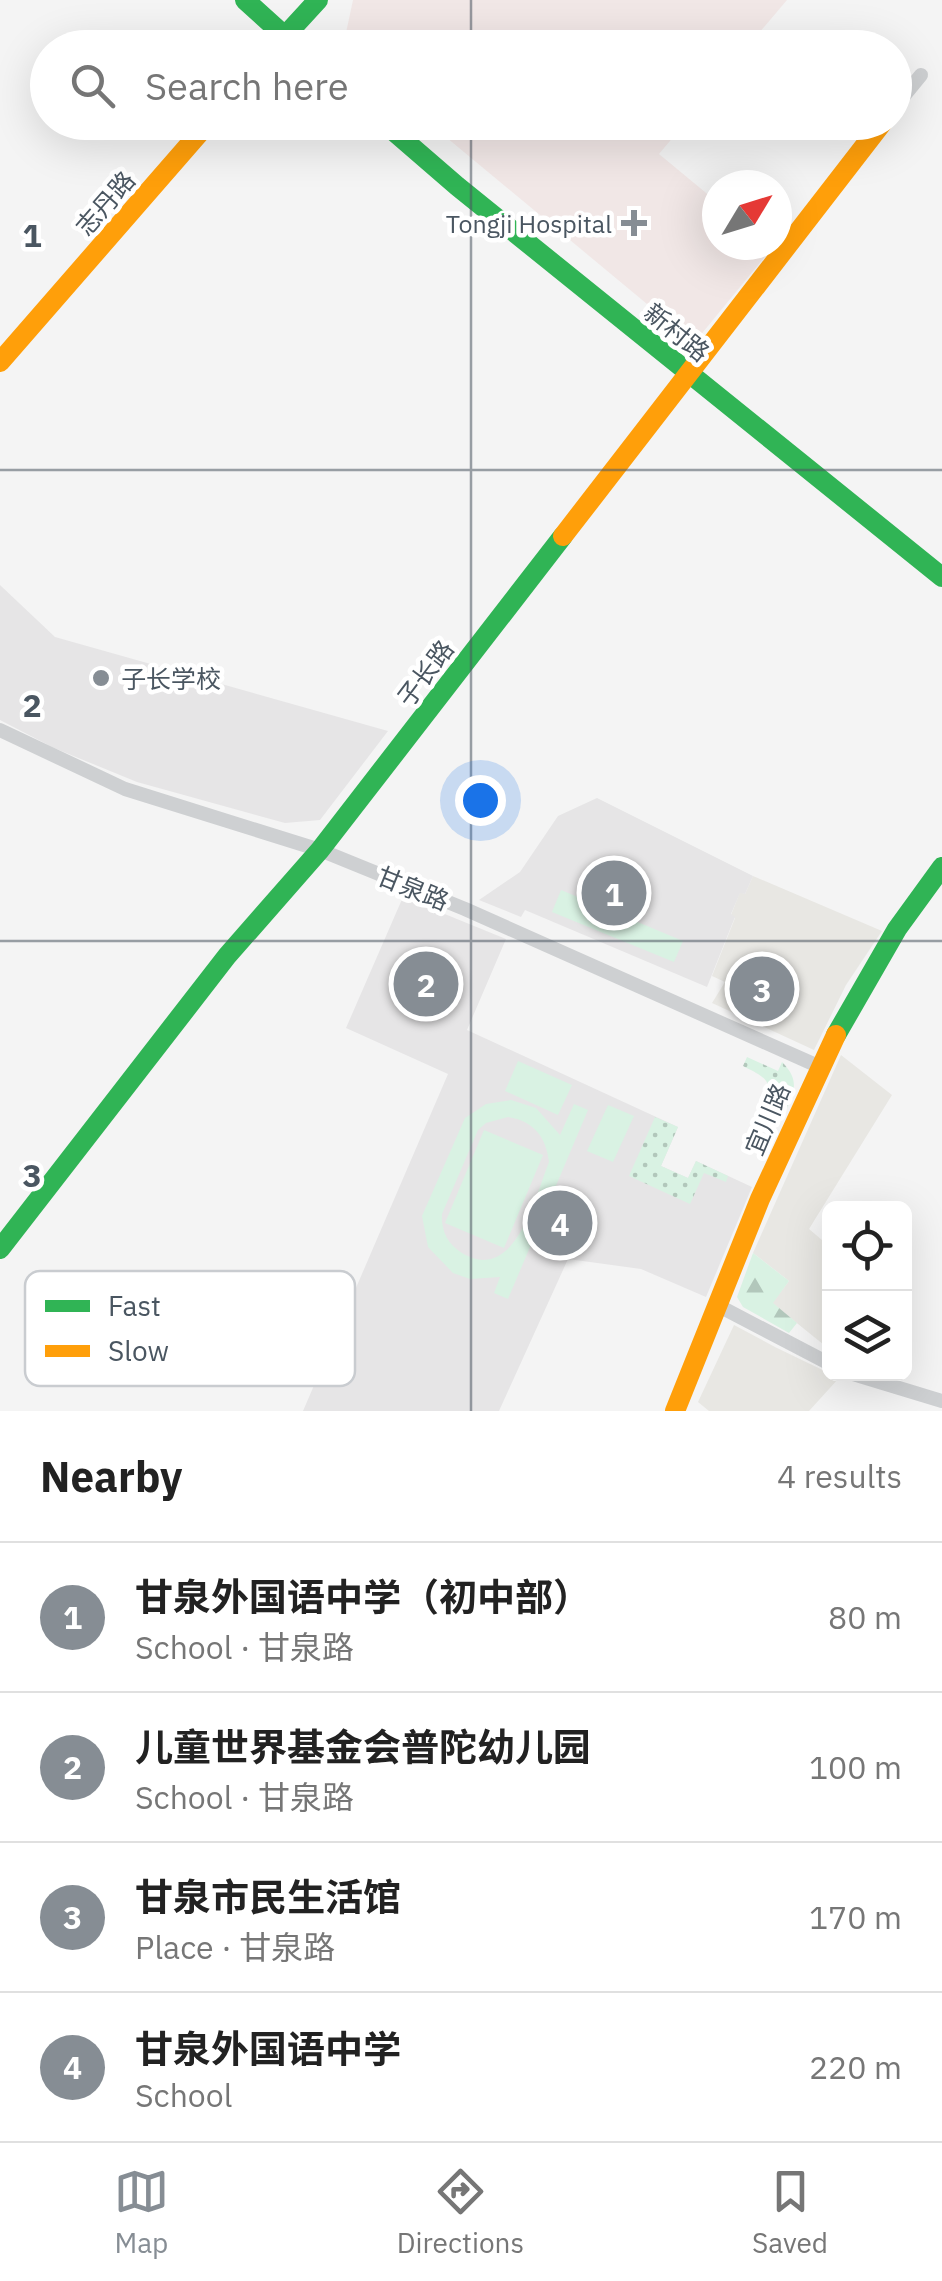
<!DOCTYPE html>
<html lang="en">
<head>
<meta charset="utf-8">
<style>
	body { margin:0; font-family:"IBM Plex Sans","Noto Sans SC",sans-serif; background:#f2f2f2; color:#222 }
	.controls { position:absolute; right:30px; bottom:30px; display:grid; overflow:hidden; border-radius:15px; box-shadow:0 10px 40px #0002 }
	.controls button { width:90px; height:90px; display:grid; place-items:center; padding:0; border:0; border-bottom:2px solid #e0e0e0; background:#fff; color:#222; font:50px sans-serif }
	.compass { position:absolute; left:702px; top:170px; width:90px; height:90px; border-radius:50%; background:#fff; box-shadow:0 10px 40px #0002; rotate:52deg }
	.you { position:absolute; left:480px; top:800px; width:35px; height:35px; margin:-25px; border:8px solid #fff; border-radius:50%; background:#1a73e8; box-shadow:0 0 0 15px #1a73e833 }
	.badge { display:grid; place-items:center; width:65px; height:65px; border-radius:50%; background:#868d94; color:#fff; font-size:32px; font-weight:700 }
	.pin { position:absolute; translate:-50% -50%; border:5px solid #fff; box-shadow:0 2px 10px #0006 }
	.list { margin:0; padding:0; list-style:none }
	h2 { display:flex; justify-content:space-between; align-items:center; height:130px; margin:0; padding:0 40px; font-size:42px }
	h2 small { font-size:32px; font-weight:400; color:#767676 }
	.list li { display:grid; grid-template-columns:65px 1fr auto; gap:30px; align-items:center; box-sizing:border-box; height:150px; padding:0 40px; border-top:2px solid #e0e0e0 }
	.list b { display:block; font-size:38px; white-space:nowrap }
	.list p { margin:0; font-size:32px; white-space:nowrap; color:#767676 }
	.list em { font-size:32px; font-style:normal; color:#767676 }
	.icon { flex:none; width:55px; height:55px; fill:none; stroke:currentColor; stroke-width:2; stroke-linecap:round; stroke-linejoin:round }
	.map { position:relative; flex:none; width:942px; height:1411px; overflow:hidden }
	.search { position:absolute; background:#fff; box-shadow:0 10px 40px #0002; left:30px; right:30px; top:30px; height:110px; display:flex; align-items:center; gap:25px; box-sizing:border-box; padding:0 35px; border-radius:55px; color:#767676; font-size:38px }
	.sheet { height:730px; background:#fff }
	nav { display:flex; justify-content:space-around; align-items:center; box-sizing:border-box; height:140px; border-top:2px solid #e0e0e0; background:#fff; font-size:28px; color:#767676 }
	nav a { display:grid; justify-items:center; gap:5px }
	nav .on { color:#868d94 }
	.map>svg:first-child { display:block }
	.commercial { fill:#e8e7e3 }
	.education { fill:#e6e5e6 }
	.medical { fill:#f1e7e6 }
	.grass { fill:url(#grass-dots) }
	.forest { fill:url(#forest-firs) }
	.pitch { fill:#d9f2e3; fill-rule:evenodd }
	.lines { fill:none; stroke-linecap:round; stroke-linejoin:round }
	.street { stroke:#ced0d2; stroke-width:14 }
	.fast { stroke:#30b455; stroke-width:20 }
	.slow { stroke:#ff9f0a; stroke-width:20 }
	.grid { fill:none; stroke:#4a5661; stroke-width:2.5; stroke-opacity:0.55 }
	.poi-dot { fill:#868d94; stroke:#fff; stroke-width:4 }
	.labels { text-anchor:middle; dominant-baseline:central; stroke-width:9; stroke-linejoin:round; paint-order:stroke }
	.street-label { font-size:25px; fill:#4a5661; stroke:#fff }
	.poi-label { font-size:25px; fill:#4a5661; stroke:#fff; text-anchor:end }
	.key { fill:#fff; stroke:#c9ccd0; stroke-width:2.5 }
	.key-label { font-size:28px; fill:#4a5661 }
	.grid-label { font-size:32px; text-anchor:middle; font-weight:bold; fill:#4a5661; stroke:#fff; stroke-width:9; stroke-linejoin:round; paint-order:stroke }
</style>
</head>
<body>
<div class="map">
<svg width="942" height="1411" viewBox="0 0 942 1411">
	<defs>
		<pattern id="grass-dots" width="8" height="8" patternUnits="userSpaceOnUse" patternTransform="scale(2.5)"><rect width="8" height="8" fill="#d9f2e3"/><path d="M2 2h.1M6 6h.1" fill="none" stroke="#b2c7bb" stroke-width="1.8" stroke-linecap="round"/></pattern>
		<pattern id="forest-firs" width="22" height="20" patternUnits="userSpaceOnUse" patternTransform="scale(2.5)"><rect width="22" height="20" fill="#d9f2e3"/><path d="M5 1l3.5 6h-7zM16 11l3.5 6h-7z" fill="#b2c7bb"/></pattern>
	</defs>
	<rect width="100%" height="100%" fill="#f4f4f4"/>
	<g class="commercial">
		<path d="M753 876 882 931 846 985 814 1050 712 1003 725 982 712 976 735 918 731 915 740 892 745 894Z"/>
		<path d="M841 1055 892 1095 809 1229 829 1246V1349L772 1303 789 1281 753 1253Z"/>
		<path d="M734 1325 775 1347 839 1378 809 1411H709L698 1402Z"/>
	</g>
	<g class="education">
		<path d="M0 585 55 637 388 731 320 820 285 823 137 782 54 748 0 720Z"/>
		<path d="M597 798 753 876 745 894 740 893 731 914 735 917 707 987 525 910 521 917 479 900 520 872 558 816Z"/>
		<path d="M403 897 506 939 467 1030 678 1127 661 1166 688 1178 696 1161 752 1187 706 1297 641 1269 568 1259 499 1411H303L448 1074 346 1028Z"/>
	</g>
	<g class="medical">
		<path d="M353 0H787L747 47H343Z"/>
		<path d="M429 123H685L659 154 717 202V245H769L772 248 694 343Z"/>
	</g>
	<g class="grass">
		<path d="M747 1057 778 1071 782 1062C798 1078 796 1089 787 1108L773 1101 774 1098 769 1095C772 1078 756 1073 743 1066Z"/>
		<path d="M655 1117 678 1127 661 1166 688 1178 696 1161 728 1176 726 1182 704 1173 690 1204 629 1176Z"/>
	</g>
	<path class="forest" d="M753 1253 789 1281 773 1303 797 1323 789 1333 743 1307 737 1297Z"/>
	<g class="pitch">
		<path d="M561 890 683 941 674 962 552 912Z"/>
		<path d="M518 1061 572 1085 558 1115 505 1091Z"/>
		<path d="M511 1100 536 1108 560 1135 574 1104 588 1110 508 1299 494 1293 500 1277 470 1279 453 1273 428 1247 422 1216 465 1118 486 1104ZM508 1117C534 1121 546 1137 549 1162 535 1197 515 1285 462 1253 447 1244 441 1230 442 1214L478 1130 486 1123Z"/>
		<path d="M608 1105 634 1116 613 1162 587 1151Z"/>
		<path d="M484 1130 543 1155 504 1248 445 1223Z"/>
	</g>
	<g class="lines">
		<g class="street">
			<path d="M894 108 921 75"/>
			<path d="M0 730 125 789 320 850 465 909 818 1066"/>
			<path d="M717 1305 830 1364"/>
			<path d="M853 1374 942 1401"/>
		</g>
		<g class="fast">
			<path d="M245 0 298 48"/>
			<path d="M274 48 318 0"/>
			<path d="M383 122 457 186 942 577"/>
			<path d="M836 1035 897 929 942 867"/>
			<path d="M0 1249 227 956 320 850 563 536"/>
		</g>
		<g class="slow">
			<path d="M0 362 209 122"/>
			<path d="M563 536 883 122"/>
			<path d="M675 1411 760 1199 836 1035"/>
		</g>
	</g>
	<path class="grid" d="M471 0V48M471 122V1411M0 470H942M0 941H942"/>
	<g class="poi-dot">
		<path d="M629 208h10v10h10v10h-10v10h-10v-10h-10v-10h10z"/>
		<circle cx="101" cy="678" r="10"/>
	</g>
	<g class="labels">
		<g class="street-label">
			<text transform="translate(105 203) rotate(-49)">志丹路</text>
			<text transform="translate(677 332) rotate(39)">新村路</text>
			<text transform="translate(425 673) rotate(-53)">子长路</text>
			<text transform="translate(413 888) rotate(22)">甘泉路</text>
			<text transform="translate(767 1119) rotate(-67)">宜川路</text>
		</g>
		<g class="poi-label">
			<text x="612" y="223">Tongji Hospital</text>
			<text x="121" y="678" text-anchor="start">子长学校</text>
		</g>
	</g>
	<rect x="25" y="1271" width="330" height="115" rx="15" class="key"/>
	<rect x="45" y="1300" width="45" height="12" fill="#30b455"/>
	<rect x="45" y="1345" width="45" height="12" fill="#ff9f0a"/>
	<g class="key-label">
		<text x="108" y="1316">Fast</text>
		<text x="108" y="1361">Slow</text>
	</g>
	<g class="grid-label">
		<text x="32" y="247">1</text>
		<text x="32" y="717">2</text>
		<text x="32" y="1187">3</text>
	</g>
</svg>
<div class="controls">
<button><svg class="icon" aria-label="locate" viewBox="0 0 24 24"><circle cx="12" cy="12" r="6"/><path d="M12 2v4M12 18v4M2 12h4M18 12h4"/></svg></button>
<button><svg class="icon" aria-label="layers" viewBox="0 0 24 24"><path d="M12 4l9 5-9 5-9-5zM3 14l9 5 9-5"/></svg></button>
</div>
<svg class="compass" viewBox="-18 -18 36 36"><path d="M0-13l5 13h-10z" fill="#e53935"/><path d="M0 13l5-13h-10z" fill="#767676"/></svg>
<div class="you"></div>
<div class="pin badge" style="left:614px;top:893px">1</div>
<div class="pin badge" style="left:426px;top:984px">2</div>
<div class="pin badge" style="left:762px;top:989px">3</div>
<div class="pin badge" style="left:560px;top:1223px">4</div>
<div class="search"><svg class="icon" aria-label="search" viewBox="0 0 24 24"><circle cx="10" cy="10" r="6"/><path d="M15 15l6 6"/></svg>Search here</div>
</div>
<section class="sheet">
<h2>Nearby<small>4 results</small></h2>
<ul class="list">
<li><span class="badge">1</span><div><b>甘泉外国语中学（初中部）</b><p>School · 甘泉路</p></div><em>80 m</em></li>
<li><span class="badge">2</span><div><b>儿童世界基金会普陀幼儿园</b><p>School · 甘泉路</p></div><em>100 m</em></li>
<li><span class="badge">3</span><div><b>甘泉市民生活馆</b><p>Place · 甘泉路</p></div><em>170 m</em></li>
<li><span class="badge">4</span><div><b>甘泉外国语中学</b><p>School</p></div><em>220 m</em></li>
</ul>
</section>
<nav>
<a class="on"><svg class="icon" aria-label="map" viewBox="0 0 24 24"><path d="M3 6l6-2 6 2 6-2v14l-6 2-6-2-6 2zM9 4v14M15 6v14"/></svg>Map</a>
<a><svg class="icon" aria-label="directions" viewBox="0 0 24 24"><path d="M12 3l9 9-9 9-9-9zM9 14v-3h6M13 9l2 2-2 2"/></svg>Directions</a>
<a><svg class="icon" aria-label="saved" viewBox="0 0 24 24"><path d="M7 4h10v16l-5-4-5 4z"/></svg>Saved</a>
</nav>
</body>
</html>
